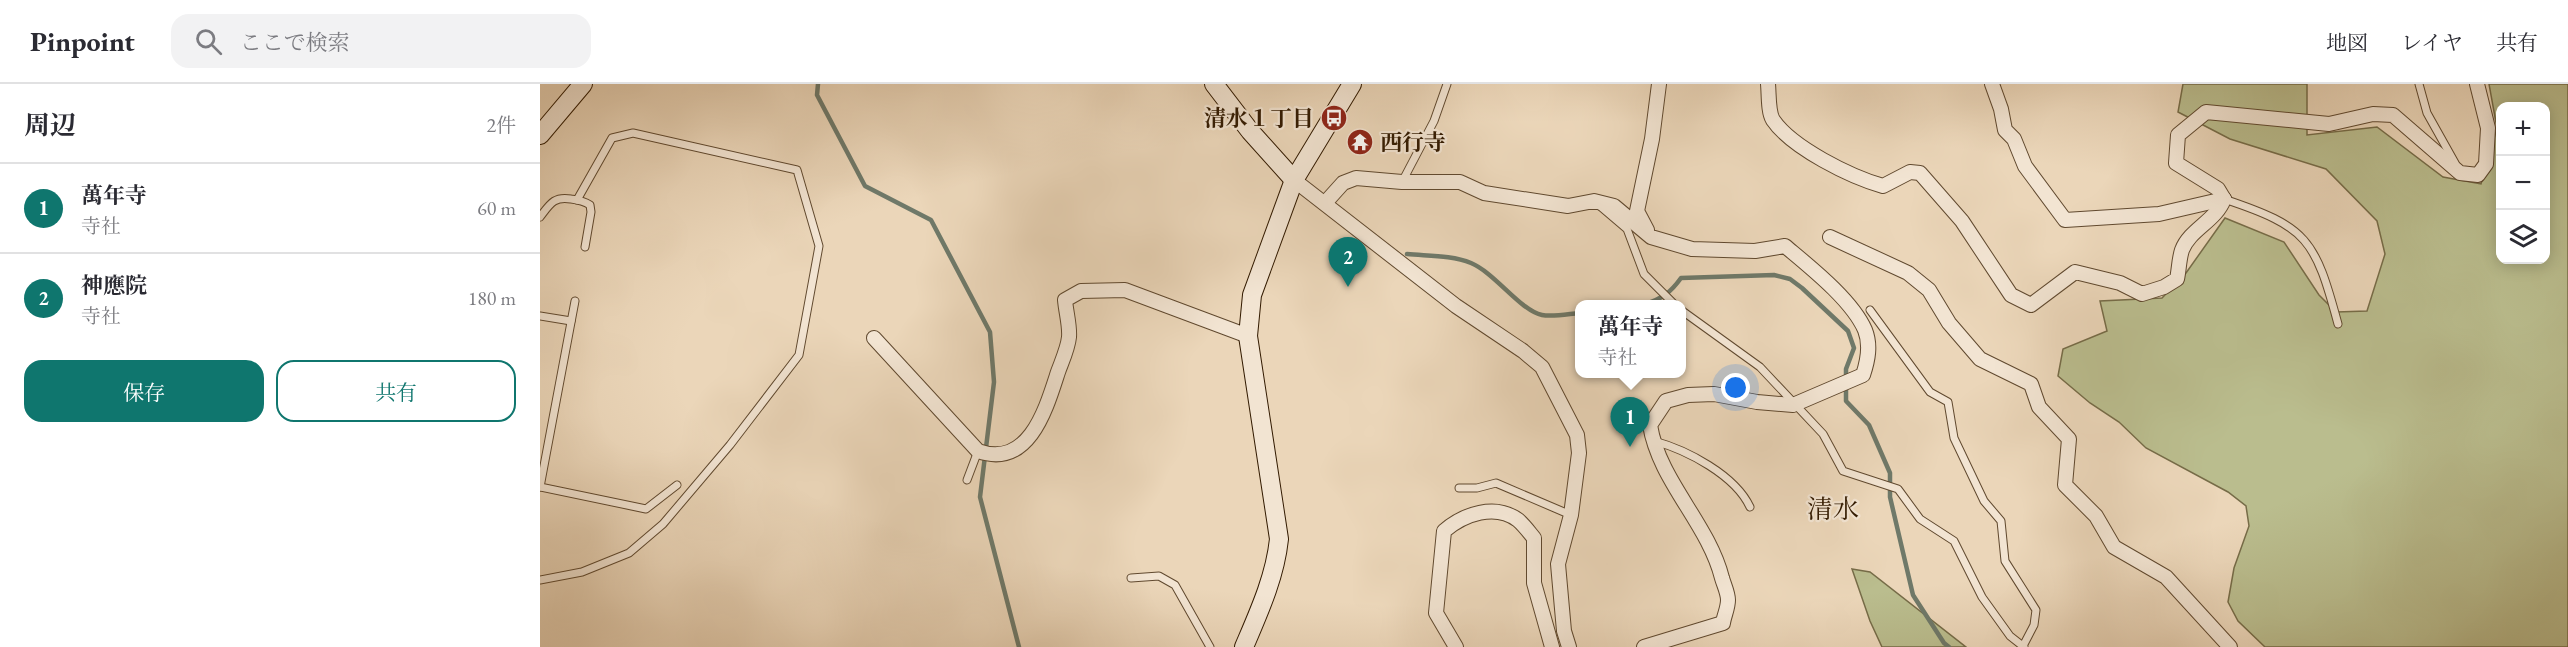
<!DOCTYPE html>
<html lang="ja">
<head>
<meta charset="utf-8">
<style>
	body { margin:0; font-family:"EB Garamond","Noto Serif JP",serif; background:#f2f2f3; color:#2b2b33 }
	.controls { position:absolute; right:18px; top:18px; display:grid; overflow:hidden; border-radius:12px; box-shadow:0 3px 15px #0003 }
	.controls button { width:54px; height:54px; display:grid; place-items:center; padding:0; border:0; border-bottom:2px solid #e1e1e2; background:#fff; color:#2b2b33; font:30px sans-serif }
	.you { position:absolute; left:1196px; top:304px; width:21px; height:21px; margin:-15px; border:4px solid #fff; border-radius:50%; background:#1a73e8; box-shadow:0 0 0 9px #1a73e833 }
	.badge { display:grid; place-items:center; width:39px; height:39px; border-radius:50%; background:#0f766e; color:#fff; font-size:20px; font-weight:700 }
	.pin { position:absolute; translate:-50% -50px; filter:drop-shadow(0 2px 3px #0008) }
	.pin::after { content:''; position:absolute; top:32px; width:21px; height:18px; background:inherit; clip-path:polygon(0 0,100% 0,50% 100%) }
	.popup { position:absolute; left:1035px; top:216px; width:111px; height:78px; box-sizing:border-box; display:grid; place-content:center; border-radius:12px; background:#fff; filter:drop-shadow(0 2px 4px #0005); font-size:20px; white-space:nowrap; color:#7c7c81 }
	.popup b { font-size:22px; color:#2b2b33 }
	.popup::after { content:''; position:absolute; left:50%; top:100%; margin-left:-12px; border:12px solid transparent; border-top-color:#fff }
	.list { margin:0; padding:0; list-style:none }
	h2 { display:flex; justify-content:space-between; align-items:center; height:78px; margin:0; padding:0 24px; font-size:26px }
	h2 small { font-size:20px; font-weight:400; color:#7c7c81 }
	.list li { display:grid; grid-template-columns:39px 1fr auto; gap:18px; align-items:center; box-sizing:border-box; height:90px; padding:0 24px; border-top:2px solid #e1e1e2 }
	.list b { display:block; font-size:22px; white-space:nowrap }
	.list p { margin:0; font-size:20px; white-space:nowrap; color:#7c7c81 }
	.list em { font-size:20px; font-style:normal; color:#7c7c81 }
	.actions { display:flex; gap:12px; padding:18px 24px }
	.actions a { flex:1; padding:14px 0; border:2px solid #0f766e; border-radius:18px; text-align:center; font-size:21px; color:#0f766e }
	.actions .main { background:#0f766e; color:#fff }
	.icon { flex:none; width:33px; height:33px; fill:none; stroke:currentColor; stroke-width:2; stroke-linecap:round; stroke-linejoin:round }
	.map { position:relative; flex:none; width:2028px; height:563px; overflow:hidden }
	header { display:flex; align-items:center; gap:36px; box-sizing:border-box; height:84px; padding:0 30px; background:#fff; border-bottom:2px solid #e1e1e2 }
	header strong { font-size:28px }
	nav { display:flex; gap:33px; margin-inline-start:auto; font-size:21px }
	.search { width:420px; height:54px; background:#f2f2f3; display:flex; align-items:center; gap:15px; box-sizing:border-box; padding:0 21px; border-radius:18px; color:#7c7c81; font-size:22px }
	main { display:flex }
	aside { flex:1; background:#fff }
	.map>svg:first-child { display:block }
	.green { fill:#babd8e; stroke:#766c48; stroke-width:1.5; fill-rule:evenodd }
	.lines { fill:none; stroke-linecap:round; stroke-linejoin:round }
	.stream { stroke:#6f7969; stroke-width:4.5 }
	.lane-casing { stroke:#60492f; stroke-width:9 }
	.street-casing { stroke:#60492f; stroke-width:16 }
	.secondary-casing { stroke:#321a01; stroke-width:20 }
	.lane { stroke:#f2e4d2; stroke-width:7 }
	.street { stroke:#f2e4d2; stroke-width:14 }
	.secondary { stroke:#f2e4d2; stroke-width:18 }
	.labels { text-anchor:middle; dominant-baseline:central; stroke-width:4.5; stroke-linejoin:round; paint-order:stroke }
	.poi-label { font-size:22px; font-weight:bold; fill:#321a01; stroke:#f2e4d2; text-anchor:end }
	.quarter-label { font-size:26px; fill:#321a01; stroke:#f2e4d2 }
</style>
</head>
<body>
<header>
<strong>Pinpoint</strong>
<div class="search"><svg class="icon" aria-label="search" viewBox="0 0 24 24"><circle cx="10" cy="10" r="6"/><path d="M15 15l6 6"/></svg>ここで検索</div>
<nav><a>地図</a><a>レイヤ</a><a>共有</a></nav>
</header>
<main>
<aside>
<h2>周辺<small>2件</small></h2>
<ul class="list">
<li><span class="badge">1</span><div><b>萬年寺</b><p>寺社</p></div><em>60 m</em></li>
<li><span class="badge">2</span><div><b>神應院</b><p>寺社</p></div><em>180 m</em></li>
</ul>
<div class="actions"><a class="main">保存</a><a>共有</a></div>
</aside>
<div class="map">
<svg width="2028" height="563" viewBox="0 0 2028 563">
	<rect width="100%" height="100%" fill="#ebd6b9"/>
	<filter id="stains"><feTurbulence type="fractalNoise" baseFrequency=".00333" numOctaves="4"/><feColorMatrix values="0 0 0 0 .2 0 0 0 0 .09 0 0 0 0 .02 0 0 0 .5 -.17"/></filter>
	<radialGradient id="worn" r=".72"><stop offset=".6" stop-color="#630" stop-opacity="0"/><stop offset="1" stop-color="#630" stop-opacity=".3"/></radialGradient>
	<g class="green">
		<path d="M1643 0H1767V51L1837 43 1903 93 1941 100 1957 44 1949 0H2028V563H1725L1698 537 1688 518 1694 484 1709 442 1706 422 1688 408 1606 364 1579 338 1550 319 1518 292 1523 265 1567 247 1560 217 1622 214 1646 189 1685 134 1744 158 1779 211 1796 228 1827 227 1845 170 1837 137 1786 85 1690 55 1638 28ZM1960 22H2006V176H1960Z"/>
		<path d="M1312 485 1330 488 1426 563H1342L1330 537Z"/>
	</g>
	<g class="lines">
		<g class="stream">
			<path d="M278 0 277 11 325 102 391 136 450 248 454 298 440 413 479 563"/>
			<path d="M867 170C888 172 912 171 931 179 955 189 981 227 1002 231 1013 233 1028 230 1039 229"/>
			<path d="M1105 220C1122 215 1131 208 1141 194L1234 191 1250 195 1262 204 1308 247 1314 264 1306 285V317L1329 341 1350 389V413L1373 511 1404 559 1409 563"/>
		</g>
		<defs>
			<g id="lane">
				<path d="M1879 0 1887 29 1915 79"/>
				<path d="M862 98 894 37 907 0"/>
				<path d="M1684 115C1768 143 1775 155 1798 240"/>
				<path d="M1060 122 1087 145 1104 190 1134 220"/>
				<path d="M0 133C10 120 14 112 31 115 39 116 44 117 50 121L51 128 45 163"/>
				<path d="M1141 226 1220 283 1283 350 1303 387 1358 405 1380 435 1414 457 1442 513 1470 552 1484 563"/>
				<path d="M1330 226 1390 308 1408 318 1414 354 1444 417 1461 437 1465 477 1496 526 1494 541 1483 562"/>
				<path d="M0 232 31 237"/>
				<path d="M1114 357C1147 366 1195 391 1210 423"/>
				<path d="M427 396 438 367"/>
				<path d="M0 403 35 217"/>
				<path d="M0 403 106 425 137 401"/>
				<path d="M919 404H937L956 399 1031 431"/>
				<path d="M591 494 619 492 635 501 670 563"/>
				<path d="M0 496 42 488 89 469 123 440 190 361 259 271 279 162 257 86 93 49 72 54 37 116"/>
			</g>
			<g id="street">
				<path d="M1228 0C1229 10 1228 28 1233 36 1252 64 1311 93 1343 102L1370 88 1380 89 1422 137 1471 211 1491 221 1535 188 1580 199 1602 210 1624 203 1637 195C1639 186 1639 175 1642 166 1650 145 1676 137 1684 115"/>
				<path d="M1452 0 1461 25 1465 46 1474 55 1485 82 1525 136 1619 130 1684 115"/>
				<path d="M754 96 916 222 983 267 1002 283 1037 351 1039 369 1031 431 1018 480 1024 547 1029 563"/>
				<path d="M1684 115 1678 105 1636 79 1638 51 1666 28 1789 40 1833 30 1853 31 1920 89 1938 91 1946 80 1948 44 1937 0"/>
				<path d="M785 119 803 99 816 94 862 98H920L944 109 1028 122 1054 117 1074 122 1111 153 1152 165 1215 167 1245 162C1270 183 1312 216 1325 246 1331 261 1328 276 1323 291L1253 321 1217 318 1174 310 1148 311 1126 317 1110 341C1119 397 1168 439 1182 494 1184 501 1188 509 1188 516 1188 524 1184 532 1183 539L1104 563"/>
				<path d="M1107 146 1097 127 1112 55 1119 0"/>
				<path d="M1290 153 1368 189 1389 206 1409 239 1440 275 1491 300 1499 323 1529 355 1525 401 1556 432 1574 463 1626 493 1690 563"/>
				<path d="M334 254 438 367C489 385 506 325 518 288 522 277 528 264 529 253 530 242 526 228 525 216L541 207 585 206 708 252"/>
				<path d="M916 563 896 529 904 447C924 430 955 419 978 436 984 441 989 448 994 454V499L1012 563"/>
			</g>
			<g id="secondary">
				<path d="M674 0 710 47 754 96"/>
				<path d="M0 51 43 0"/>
				<path d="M704 563C719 528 735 493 739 455L708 252 712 211 754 96 812 0"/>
			</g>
		</defs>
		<use href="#lane" class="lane-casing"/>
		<use href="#street" class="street-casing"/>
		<use href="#secondary" class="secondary-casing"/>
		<use href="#lane" class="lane"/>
		<use href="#street" class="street"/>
		<use href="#secondary" class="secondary"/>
	</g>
	<defs>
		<symbol id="bus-disc" viewBox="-11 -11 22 22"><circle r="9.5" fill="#8f2418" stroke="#f2e4d2"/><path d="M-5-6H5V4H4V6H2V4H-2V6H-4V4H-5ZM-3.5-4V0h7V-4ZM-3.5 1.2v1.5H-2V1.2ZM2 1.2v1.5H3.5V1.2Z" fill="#fff"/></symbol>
		<symbol id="temple-disc" viewBox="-11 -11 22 22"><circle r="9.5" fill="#8f2418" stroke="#f2e4d2"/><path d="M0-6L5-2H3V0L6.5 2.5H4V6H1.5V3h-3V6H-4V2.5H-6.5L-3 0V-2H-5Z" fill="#fff"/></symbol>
	</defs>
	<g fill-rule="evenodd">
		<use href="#bus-disc" x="779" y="19" width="30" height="30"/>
		<use href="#temple-disc" x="805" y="43" width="30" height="30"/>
	</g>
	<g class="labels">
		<g class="poi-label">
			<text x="774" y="34">清水１丁目</text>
			<text x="840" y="58" text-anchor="start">西行寺</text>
		</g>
		<g class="quarter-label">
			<text x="1293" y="425">清水</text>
		</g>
	</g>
	<rect width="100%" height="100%" filter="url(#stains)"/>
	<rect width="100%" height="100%" fill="url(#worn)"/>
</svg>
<div class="controls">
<button>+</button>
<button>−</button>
<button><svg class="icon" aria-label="layers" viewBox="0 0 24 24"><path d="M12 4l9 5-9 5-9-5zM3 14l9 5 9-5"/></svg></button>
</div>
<div class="you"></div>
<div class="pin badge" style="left:1090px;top:363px">1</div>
<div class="popup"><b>萬年寺</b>寺社</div>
<div class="pin badge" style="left:808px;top:203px">2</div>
</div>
</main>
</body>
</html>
